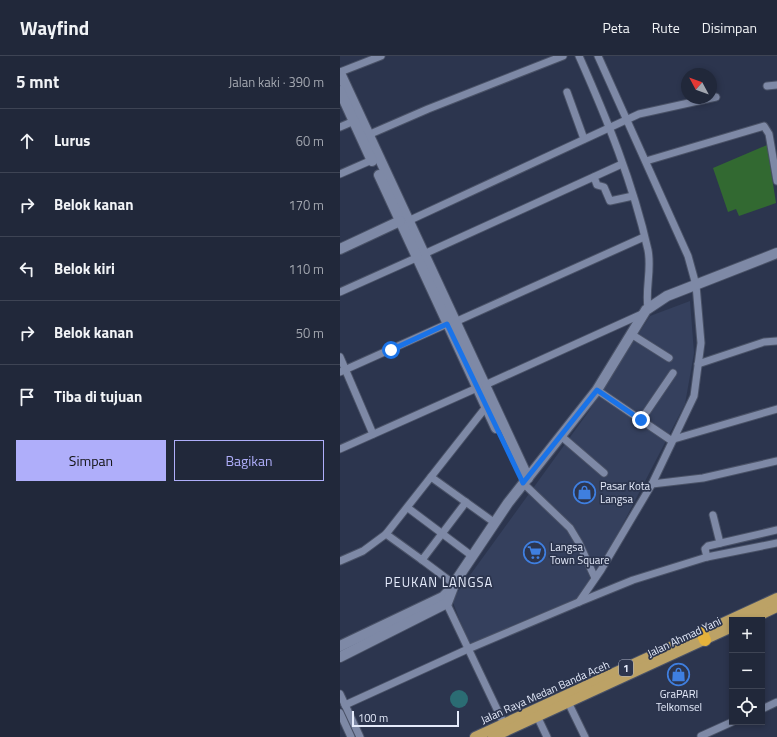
<!DOCTYPE html>
<html lang="id">
<head>
<meta charset="utf-8">
<style>
	body { margin:0; font-family:"Titillium Web",sans-serif; background:#293042; color:#f1f3f6 }
	.controls { position:absolute; right:12px; bottom:12px; display:grid; overflow:hidden; border-radius:0px; box-shadow:0 2px 6px #0003 }
	.controls button { width:36px; height:36px; display:grid; place-items:center; padding:0; border:0; border-bottom:1px solid #3e4454; background:#21283a; color:#f1f3f6; font:20px sans-serif }
	.compass { position:absolute; left:341px; top:12px; width:36px; height:36px; border-radius:50%; background:#21283a; box-shadow:0 2px 6px #0003; rotate:311deg }
	.scale { position:absolute; left:12px; bottom:10px; width:107px; box-sizing:border-box; padding-left:4px; border:2px solid #e5ebfb; border-top:0; font-size:11px; line-height:14px; white-space:nowrap; color:#e5ebfb; -webkit-text-stroke:3px #2c354e; paint-order:stroke }
	.stop { position:absolute; width:12px; height:12px; margin:-9px; border:3px solid #1a73e8; border-radius:50%; background:#fff }
	.stop.end { background:#1a73e8; border-color:#fff; box-shadow:0 1px 4px #0008 }
	.list { margin:0; padding:0; list-style:none }
	h2 { display:flex; justify-content:space-between; align-items:center; height:52px; margin:0; padding:0 16px; font-size:17px }
	h2 small { font-size:13px; font-weight:400; color:#a2a6af }
	.list li { display:grid; grid-template-columns:26px 1fr auto; gap:12px; align-items:center; box-sizing:border-box; height:64px; padding:0 16px; border-top:1px solid #3e4454 }
	.list b { display:block; font-size:15px; white-space:nowrap }
	.list em { font-size:13px; font-style:normal; color:#a2a6af }
	.actions { display:flex; gap:8px; padding:12px 16px }
	.actions a { flex:1; padding:9px 0; border:1px solid #afaefa; border-radius:0px; text-align:center; font-size:14px; color:#afaefa }
	.actions .main { background:#afaefa; color:#111 }
	.icon { flex:none; width:22px; height:22px; fill:none; stroke:currentColor; stroke-width:2; stroke-linecap:round; stroke-linejoin:round }
	.map { position:relative; flex:none; width:437px; height:681px; overflow:hidden }
	header { display:flex; align-items:center; gap:24px; box-sizing:border-box; height:56px; padding:0 20px; background:#21283a; border-bottom:1px solid #3e4454 }
	header strong { font-size:19px }
	nav { display:flex; gap:22px; margin-inline-start:auto; font-size:14px }
	main { display:flex }
	aside { flex:1; background:#21283a }
	.map>svg:first-child { display:block }
	.built { fill:#35405d }
	.green { fill:#326931 }
	.water { fill:#2b6c73 }
	.lines { fill:none; stroke-linecap:round; stroke-linejoin:round }
	.street-casing { stroke:#4a5267; stroke-width:9 }
	.secondary-casing { stroke:#4a5267; stroke-width:12 }
	.primary-casing { stroke:#4a5267; stroke-width:12 }
	.highway-casing { stroke:#4a5267; stroke-width:14 }
	.street { stroke:#7e89a6; stroke-width:7 }
	.secondary { stroke:#7e89a6; stroke-width:10 }
	.primary { stroke:#bca266; stroke-width:10 }
	.highway { stroke:#e5b23b; stroke-width:12 }
	.route { stroke:#1a73e8; stroke-width:5 }
	.labels { text-anchor:middle; dominant-baseline:central; stroke-width:3.5; stroke-linejoin:round; paint-order:stroke }
	.shield { fill:#2c354e; stroke:#aeb4c7; stroke-width:1 }
	.shield-label { font-size:10px; font-weight:bold; fill:#e5ebfb }
	.poi-label { font-size:11px; fill:#e5ebfb; stroke:#2c354e; text-anchor:start }
	.street-label { font-size:11px; fill:#e5ebfb; stroke:#2c354e }
	.quarter-label { font-size:13px; letter-spacing:1px; fill:#e5ebfb; stroke:#2c354e }
</style>
</head>
<body>
<header>
<strong>Wayfind</strong>
<nav><a>Peta</a><a>Rute</a><a>Disimpan</a></nav>
</header>
<main>
<aside>
<h2>5 mnt<small>Jalan kaki · 390 m</small></h2>
<ul class="list">
<li><svg class="icon" aria-label="ahead" viewBox="0 0 24 24"><path d="M12 20V5M6 11l6-6 6 6"/></svg><div><b>Lurus</b></div><em>60 m</em></li>
<li><svg class="icon" aria-label="right" viewBox="0 0 24 24"><path d="M7 20v-9h11M14 6l5 5-5 5"/></svg><div><b>Belok kanan</b></div><em>170 m</em></li>
<li><svg class="icon" aria-label="left" viewBox="0 0 24 24"><path d="M17 20v-9H6M10 6l-5 5 5 5"/></svg><div><b>Belok kiri</b></div><em>110 m</em></li>
<li><svg class="icon" aria-label="right" viewBox="0 0 24 24"><path d="M7 20v-9h11M14 6l5 5-5 5"/></svg><div><b>Belok kanan</b></div><em>50 m</em></li>
<li><svg class="icon" aria-label="arrive" viewBox="0 0 24 24"><path d="M6 21V4h12l-3 4 3 4H6"/></svg><div><b>Tiba di tujuan</b></div></li>
</ul>
<div class="actions"><a class="main">Simpan</a><a>Bagikan</a></div>
</aside>
<div class="map">
<svg width="437" height="681" viewBox="0 0 437 681">
	<rect width="100%" height="100%" fill="#2c354e"/>
	<path class="built" d="M350 245 354 297 345 348 258 516 238 542 129 588 112 544 249 355 310 260Z"/>
	<path class="green" d="M427 89 436 147 399 160 396 153 388 156 373 112Z"/>
	<circle class="water" cx="119" cy="643" r="9"/>
	<g class="lines">
		<defs>
			<g id="street">
				<path d="M239 0C267 63 293 127 308 194 312 214 305 232 308 252"/>
				<path d="M0 16 41 0"/>
				<path d="M427 30 437 29"/>
				<path d="M227 36 244 83"/>
				<path d="M0 71 14 65"/>
				<path d="M28 79 88 53 223 0"/>
				<path d="M306 105 424 70 429 78 437 125"/>
				<path d="M0 118 32 104"/>
				<path d="M254 121 257 129 264 131 270 145 293 140"/>
				<path d="M68 165 299 58 376 41"/>
				<path d="M84 198 282 108"/>
				<path d="M0 236 76 202"/>
				<path d="M115 266 304 181"/>
				<path d="M291 278 329 302"/>
				<path d="M0 301 33 378"/>
				<path d="M358 308 424 286 437 285"/>
				<path d="M0 316 107 268"/>
				<path d="M145 329 302 258"/>
				<path d="M257 334 332 385"/>
				<path d="M301 364 333 317"/>
				<path d="M221 380 264 417"/>
				<path d="M334 383 437 353"/>
				<path d="M0 393 137 332"/>
				<path d="M91 421 155 467"/>
				<path d="M183 427 230 472 239 487 255 522"/>
				<path d="M312 428 363 422 437 405"/>
				<path d="M68 452 132 500"/>
				<path d="M373 459 380 487"/>
				<path d="M46 478 82 504 126 446"/>
				<path d="M367 501 365 493 368 490 437 474"/>
				<path d="M82 504 114 528"/>
				<path d="M0 505 23 495 46 478 146 351"/>
				<path d="M105 544 165 670"/>
				<path d="M239 546 293 524 367 501 437 487"/>
				<path d="M0 638 20 681"/>
				<path d="M228 646 245 681"/>
				<path d="M5 649 128 593 239 546 261 514 312 428 354 340 361 287 356 229 348 200 258 0"/>
				<path d="M422 653 437 646"/>
				<path d="M0 657 11 681"/>
				<path d="M197 660 207 681"/>
				<path d="M361 680 392 666"/>
			</g>
			<g id="secondary">
				<path d="M0 17 188 422"/>
				<path d="M0 35 32 105"/>
				<path d="M39 119 156 372"/>
				<path d="M0 193 60 165"/>
				<path d="M0 590 103 541 111 533"/>
				<path d="M0 601 107 547 115 526 168 447 257 334 306 254 327 240 437 197"/>
			</g>
			<g id="primary">
				<path d="M409 564 437 551"/>
				<path d="M135 681 437 542"/>
				<path d="M153 681 392 571"/>
			</g>
			<path id="highway" d="M362 577 365 584"/>
		</defs>
		<use href="#street" class="street-casing"/>
		<use href="#secondary" class="secondary-casing"/>
		<use href="#primary" class="primary-casing"/>
		<use href="#highway" class="highway-casing"/>
		<use href="#street" class="street"/>
		<use href="#secondary" class="secondary"/>
		<use href="#primary" class="primary"/>
		<use href="#highway" class="highway"/>
	</g>
	<g class="lines">
		<path class="route" d="M51 294 107 268 183 427 257 334 301 364"/>
	</g>
	<defs>
		<symbol id="shop-ring" viewBox="-11 -11 22 22"><circle r="9.5" fill="#2c354e" stroke="#3f7fe0" stroke-width="1.5"/><path d="M-5-2.5h2.3a2.7 3.5 0 0 1 5.4 0H5L5.5 6h-11ZM-1.5-2.5h3a1.5 2.3 0 0 0-3 0Z" fill="#3f7fe0"/></symbol>
		<symbol id="supermarket-ring" viewBox="-11 -11 22 22"><circle r="9.5" fill="#2c354e" stroke="#3f7fe0" stroke-width="1.5"/><path d="M-6-5.5h2.5l.6 2H6L4.5 2H-2.5L-4.4-4H-6ZM-1.5 3.2a1.3 1.3 0 1 0 .1 0ZM3 3.2a1.3 1.3 0 1 0 .1 0Z" fill="#3f7fe0"/></symbol>
	</defs>
	<g fill-rule="evenodd">
		<use href="#shop-ring" x="232" y="424" width="25" height="25"/>
		<use href="#supermarket-ring" x="182" y="484" width="25" height="25"/>
		<use href="#shop-ring" x="326" y="606" width="25" height="25"/>
	</g>
	<g class="labels">
		<rect class="shield" x="279" y="604" width="14" height="16" rx="3"/>
		<g class="shield-label">
			<text x="286" y="612">1</text>
		</g>
		<g class="poi-label">
			<text x="260" y="430">Pasar Kota<tspan x="260" dy="13">Langsa</tspan></text>
			<text x="210" y="491">Langsa<tspan x="210" dy="13">Town Square</tspan></text>
			<text x="339" y="638" text-anchor="middle">GraPARI<tspan x="339" dy="13">Telkomsel</tspan></text>
		</g>
		<g class="street-label">
			<text transform="translate(344 581) rotate(-25)">Jalan Ahmad Yani</text>
			<text transform="translate(205 636) rotate(-24)">Jalan Raya Medan Banda Aceh</text>
		</g>
		<g class="quarter-label">
			<text x="99" y="526">PEUKAN LANGSA</text>
		</g>
	</g>
</svg>
<div class="controls">
<button>+</button>
<button>−</button>
<button><svg class="icon" aria-label="locate" viewBox="0 0 24 24"><circle cx="12" cy="12" r="6"/><path d="M12 2v4M12 18v4M2 12h4M18 12h4"/></svg></button>
</div>
<svg class="compass" viewBox="-18 -18 36 36"><path d="M0-13l5 13h-10z" fill="#e53935"/><path d="M0 13l5-13h-10z" fill="#a2a6af"/></svg>
<div class="scale">100 m</div>
<div class="stop" style="left:51px;top:294px"></div>
<div class="stop end" style="left:301px;top:364px"></div>
</div>
</main>
</body>
</html>
